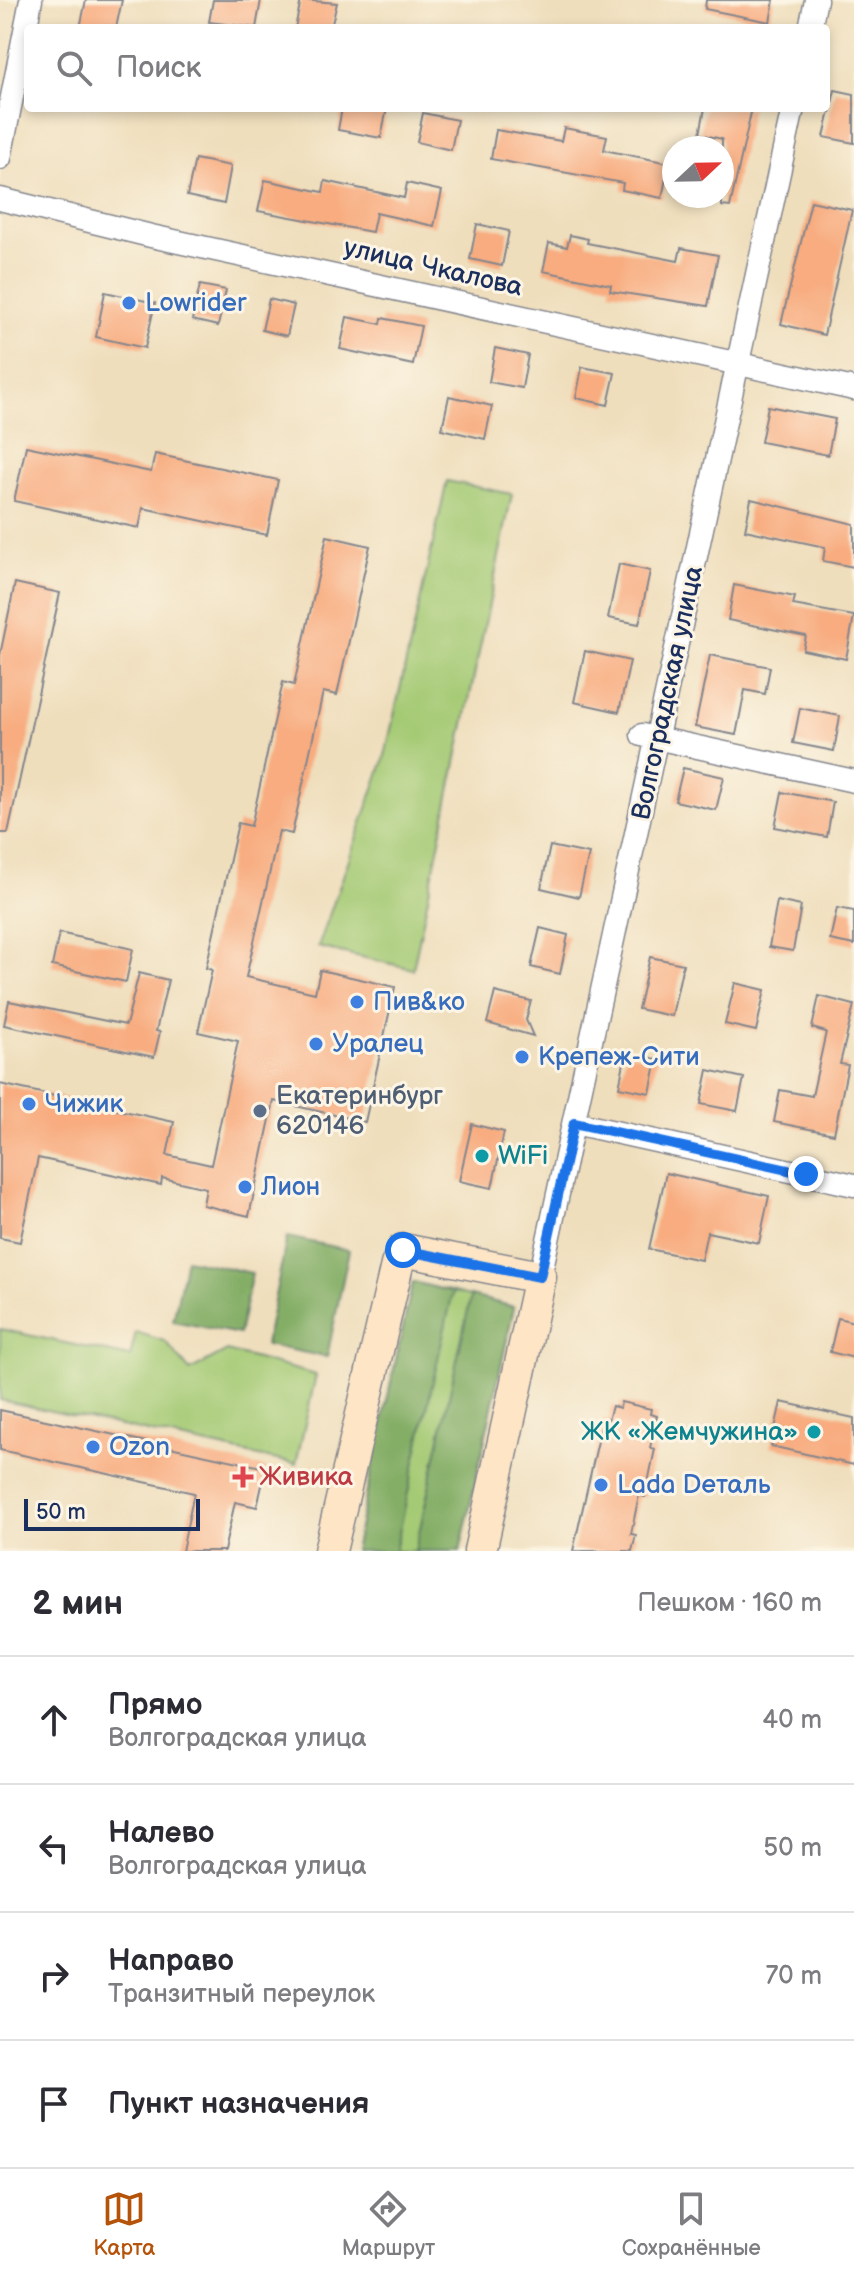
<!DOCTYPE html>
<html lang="ru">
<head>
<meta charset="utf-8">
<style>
	body { margin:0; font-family:"Balsamiq Sans",sans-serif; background:#f2f2f3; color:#2b2b33 }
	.compass { position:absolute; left:662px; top:136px; width:72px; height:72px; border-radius:50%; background:#fff; box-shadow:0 4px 12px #0003; rotate:68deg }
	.scale { position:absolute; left:24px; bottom:20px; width:176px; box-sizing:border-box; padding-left:8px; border:4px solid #1b2f5e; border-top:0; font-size:22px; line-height:28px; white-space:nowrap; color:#1b2f5e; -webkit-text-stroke:6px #fcf5e5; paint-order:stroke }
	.stop { position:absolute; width:24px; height:24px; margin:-18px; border:6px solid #1a73e8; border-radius:50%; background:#fff }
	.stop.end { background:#1a73e8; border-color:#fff; box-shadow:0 2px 8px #0008 }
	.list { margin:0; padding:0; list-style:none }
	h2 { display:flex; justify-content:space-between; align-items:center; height:104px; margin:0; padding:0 32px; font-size:34px }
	h2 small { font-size:26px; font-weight:400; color:#7c7c81 }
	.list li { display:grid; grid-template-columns:52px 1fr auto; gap:24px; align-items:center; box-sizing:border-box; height:128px; padding:0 32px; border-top:2px solid #e1e1e2 }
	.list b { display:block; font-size:30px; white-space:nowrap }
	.list p { margin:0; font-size:26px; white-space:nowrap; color:#7c7c81 }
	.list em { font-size:26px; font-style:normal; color:#7c7c81 }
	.icon { flex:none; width:44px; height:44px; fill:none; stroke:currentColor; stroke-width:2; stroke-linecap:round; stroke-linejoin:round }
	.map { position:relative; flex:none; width:854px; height:1551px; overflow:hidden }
	.search { position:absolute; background:#fff; box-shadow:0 4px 12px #0003; left:24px; right:24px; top:24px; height:88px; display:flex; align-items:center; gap:20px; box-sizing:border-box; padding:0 28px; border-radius:8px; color:#7c7c81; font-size:30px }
	.sheet { height:616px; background:#fff }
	nav { display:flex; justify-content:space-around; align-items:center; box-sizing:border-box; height:112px; border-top:2px solid #e1e1e2; background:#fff; font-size:22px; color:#7c7c81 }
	nav a { display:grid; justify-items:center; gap:4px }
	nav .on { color:#b45309 }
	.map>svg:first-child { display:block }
	.green { fill:#a5ca74; stroke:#607c69; stroke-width:2 }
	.forest { fill:#84ae66; stroke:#506e62; stroke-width:2 }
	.building { fill:#f8ac7f }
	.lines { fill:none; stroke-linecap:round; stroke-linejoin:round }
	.street-casing { stroke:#85868d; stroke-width:25 }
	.secondary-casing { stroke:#85868d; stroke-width:35 }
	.street { stroke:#fff; stroke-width:22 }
	.secondary { stroke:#fde5c5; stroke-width:32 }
	.route { stroke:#1a73e8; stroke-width:10 }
	.shop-dot { fill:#3f7fe0; stroke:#fcf5e5; stroke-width:3 }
	.service-dot { fill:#5c6f8a; stroke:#fcf5e5; stroke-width:3 }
	.culture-dot { fill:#0f9aa8; stroke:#fcf5e5; stroke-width:3 }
	.health-dot { fill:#e0444e; stroke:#fcf5e5; stroke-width:3 }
	.labels { text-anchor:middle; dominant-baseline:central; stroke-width:6; stroke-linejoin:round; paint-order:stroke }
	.street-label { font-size:26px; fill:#1b2f5e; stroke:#fcf5e5 }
	.shop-label { font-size:26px; fill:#366cbe; stroke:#fcf5e5; text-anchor:start }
	.service-label { font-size:26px; fill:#4e5e75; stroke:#fcf5e5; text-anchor:start }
	.culture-label { font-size:26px; fill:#0d838f; stroke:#fcf5e5; text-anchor:start }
	.health-label { font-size:26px; fill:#be3a42; stroke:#fcf5e5; text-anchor:start }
</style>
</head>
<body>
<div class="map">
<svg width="854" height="1551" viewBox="0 0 854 1551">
	<rect width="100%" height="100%" fill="#fcf5e5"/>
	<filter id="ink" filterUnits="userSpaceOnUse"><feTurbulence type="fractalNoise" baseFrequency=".0125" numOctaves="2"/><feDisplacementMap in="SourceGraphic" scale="16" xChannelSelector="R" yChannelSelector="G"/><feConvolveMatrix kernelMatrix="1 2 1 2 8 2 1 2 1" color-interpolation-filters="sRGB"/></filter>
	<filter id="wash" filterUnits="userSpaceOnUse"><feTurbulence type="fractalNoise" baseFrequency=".006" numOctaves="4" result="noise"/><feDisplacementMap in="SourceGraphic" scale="32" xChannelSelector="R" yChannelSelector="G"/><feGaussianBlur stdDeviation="1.8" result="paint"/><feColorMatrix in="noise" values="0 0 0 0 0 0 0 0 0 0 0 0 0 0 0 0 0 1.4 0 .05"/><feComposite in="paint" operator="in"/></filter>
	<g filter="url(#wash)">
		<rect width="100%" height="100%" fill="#efdebc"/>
		<g class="green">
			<path d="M447 481 512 494 413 969 318 947 384 760Z"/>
			<path d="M413 1282 514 1307 460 1551H354Z"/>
			<path d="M0 1329 130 1357 136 1332 165 1341 190 1371 227 1351 316 1375 296 1464 0 1400Z"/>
		</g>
		<g class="forest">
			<path d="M287 1237 349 1250 327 1357 265 1345Z"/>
			<path d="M186 1259 252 1273 239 1334 173 1321Z"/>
			<path d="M413 1282 453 1292 395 1551H354Z"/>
			<path d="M471 1296 514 1307 460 1551H415Z"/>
		</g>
		<g id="blocks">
			<g class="building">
				<path d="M86 0H122L116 28H80Z"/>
				<path d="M213 0H261L256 28 209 22Z"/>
				<path d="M301 0 337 3 331 28H295Z"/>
				<path d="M706 0H774L770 22 705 9Z"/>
				<path d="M835 90 854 94V143L824 137Z"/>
				<path d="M342 108H387L381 138 338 130Z"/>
				<path d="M705 108H752L730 207 722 206V139L700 134Z"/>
				<path d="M423 113 457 120 451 150 417 142Z"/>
				<path d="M564 128 607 136 604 150 669 163 662 198 622 190 623 183 491 159 496 130 561 141Z"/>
				<path d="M195 159 231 166 224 204 187 196Z"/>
				<path d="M265 180 323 192 325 181 404 198 407 183 442 191 434 226 376 213 372 232 258 211Z"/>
				<path d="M811 201 852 210 824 335 781 324Z"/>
				<path d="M477 224 509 231 502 266 470 259Z"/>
				<path d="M570 235 588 239 587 243 678 261 681 248 718 255 708 306 610 291 611 285 543 271 549 243 567 247Z"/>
				<path d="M200 285 226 290 218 326 192 320Z"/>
				<path d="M105 292 155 303 145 348 96 337Z"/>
				<path d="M269 299 294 305 287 336 262 330Z"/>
				<path d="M347 317 381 324 382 318 421 326 413 365 340 349Z"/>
				<path d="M495 348 528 355 522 388 489 382Z"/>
				<path d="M582 367 615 373 608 405 576 398Z"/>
				<path d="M449 396 492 406 485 439 442 429Z"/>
				<path d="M768 406 835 419 828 455 761 442Z"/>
				<path d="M26 446 151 472 155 454 278 480 267 535 143 508 139 528 14 501Z"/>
				<path d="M751 499 854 524V567L823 561 825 547 745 530Z"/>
				<path d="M327 536 370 546 337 695 323 692 292 834 279 831 246 977 315 993 320 970 395 987 365 1122 274 1101 249 1216 203 1205 206 1188 162 1178 161 1185 38 1158 20 1242 0 1238V1084L174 1122 167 1155 211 1165 238 1041 198 1032 212 970 206 968 238 823 251 826 283 682 294 685Z"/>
				<path d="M619 564 650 571 639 624 608 618Z"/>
				<path d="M15 583 60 593 8 833H0V655Z"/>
				<path d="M734 585 795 597 793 605 854 616 846 659 803 650 806 636 728 620Z"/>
				<path d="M585 651 630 661 619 712 574 702Z"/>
				<path d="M710 655 770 667 765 694 745 690 736 735 695 727Z"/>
				<path d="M800 708 840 716 834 751 793 743Z"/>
				<path d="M683 768 724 777 716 810 675 801Z"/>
				<path d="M782 792 833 802 827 837 775 827Z"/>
				<path d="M550 846 589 854 579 897 541 888Z"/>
				<path d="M777 901 801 906 793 951 769 947Z"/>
				<path d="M837 908 854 911V945L830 940Z"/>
				<path d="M540 928 568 935 560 974 531 967Z"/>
				<path d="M59 933 133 949 126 982 52 966Z"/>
				<path d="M650 957 683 964 672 1016 638 1009Z"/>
				<path d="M139 973 168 980 156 1031 160 1032 154 1057 4 1025 9 1001 126 1025Z"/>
				<path d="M735 983 765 990 756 1031 725 1024Z"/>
				<path d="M495 992 531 1001 526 1020 533 1036 487 1023Z"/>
				<path d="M819 996 854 1005 840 1064 848 1065 834 1134 774 1122 780 1090 812 1096 826 1032 812 1028Z"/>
				<path d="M626 1053 657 1059 650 1093 619 1087Z"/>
				<path d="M708 1070 744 1078 737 1111 701 1104Z"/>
				<path d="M472 1124 504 1132 492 1188 459 1181Z"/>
				<path d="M666 1173 769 1196 759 1243 707 1232 701 1260 649 1249Z"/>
				<path d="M838 1318 854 1322V1358L830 1352Z"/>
				<path d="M621 1402 651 1409 650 1414 657 1416 650 1448 655 1449 645 1497 639 1495 631 1534 636 1535 632 1551H573L603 1419 608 1420 612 1406 620 1408Z"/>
				<path d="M781 1402 854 1418V1465L771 1446Z"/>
				<path d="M0 1410 266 1468 257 1507 235 1502 224 1551H182L194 1493 0 1450Z"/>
			</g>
		</g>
	</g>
	<g filter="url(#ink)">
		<use href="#blocks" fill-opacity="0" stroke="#85868d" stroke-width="2"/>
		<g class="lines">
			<defs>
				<g id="street">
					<path d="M810 28 816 0"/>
					<path d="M0 158 31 0"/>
					<path d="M0 199 151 236 854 389"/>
					<path d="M642 735 854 781"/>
					<path d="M574 1123 854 1185"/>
					<path d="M540 1277 793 108"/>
				</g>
				<path id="secondary" d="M330 1551 397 1265 403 1250 540 1277 480 1551"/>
			</defs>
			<use href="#street" class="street-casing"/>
			<use href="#secondary" class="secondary-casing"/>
			<use href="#street" class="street"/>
			<use href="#secondary" class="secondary"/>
		</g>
	</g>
	<g class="lines" filter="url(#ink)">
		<path class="route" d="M403 1250 540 1277 574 1123 806 1174"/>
	</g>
	<g class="shop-dot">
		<circle cx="129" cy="303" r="8"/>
		<circle cx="357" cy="1002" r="8"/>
		<circle cx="316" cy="1044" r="8"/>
		<circle cx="522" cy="1057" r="8"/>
		<circle cx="29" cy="1104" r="8"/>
		<circle cx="245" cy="1187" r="8"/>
		<circle cx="93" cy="1447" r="8"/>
		<circle cx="601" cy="1485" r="8"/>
	</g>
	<circle class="service-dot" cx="260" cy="1111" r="8"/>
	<g class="culture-dot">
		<circle cx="482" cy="1156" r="8"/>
		<circle cx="814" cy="1432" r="8"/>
	</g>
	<path class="health-dot" d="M239 1465h8v8h8v8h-8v8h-8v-8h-8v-8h8z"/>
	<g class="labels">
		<g class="street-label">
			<text transform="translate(433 268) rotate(13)">улица Чкалова</text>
			<text transform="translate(668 693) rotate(-78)">Волгоградская улица</text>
		</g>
		<g class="shop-label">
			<text x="145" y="303">Lowrider</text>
			<text x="373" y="1002">Пив&amp;ко</text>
			<text x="332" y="1044">Уралец</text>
			<text x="538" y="1057">Крепеж-Сити</text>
			<text x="45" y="1104">Чижик</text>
			<text x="261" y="1187">Лион</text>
			<text x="109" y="1447">Ozon</text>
			<text x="617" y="1485">Lada Dеталь</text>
		</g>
		<g class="service-label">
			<text x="276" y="1096">Екатеринбург<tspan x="276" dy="30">620146</tspan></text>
		</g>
		<g class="culture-label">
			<text x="498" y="1156">WiFi</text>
			<text x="798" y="1432" text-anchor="end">ЖК «Жемчужина»</text>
		</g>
		<g class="health-label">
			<text x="259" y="1477">Живика</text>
		</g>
	</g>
</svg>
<svg class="compass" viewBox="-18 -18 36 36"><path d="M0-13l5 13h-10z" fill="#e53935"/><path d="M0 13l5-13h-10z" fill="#7c7c81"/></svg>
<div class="scale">50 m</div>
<div class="stop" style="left:403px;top:1250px"></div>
<div class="stop end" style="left:806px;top:1174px"></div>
<div class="search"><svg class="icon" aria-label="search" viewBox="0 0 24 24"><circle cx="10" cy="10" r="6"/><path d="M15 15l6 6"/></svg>Поиск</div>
</div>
<section class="sheet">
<h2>2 мин<small>Пешком · 160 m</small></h2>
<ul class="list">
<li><svg class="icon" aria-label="ahead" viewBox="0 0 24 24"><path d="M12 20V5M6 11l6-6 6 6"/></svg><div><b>Прямо</b><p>Волгоградская улица</p></div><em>40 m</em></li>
<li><svg class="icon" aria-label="left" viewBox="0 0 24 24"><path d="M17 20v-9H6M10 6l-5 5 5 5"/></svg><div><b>Налево</b><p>Волгоградская улица</p></div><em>50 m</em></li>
<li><svg class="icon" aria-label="right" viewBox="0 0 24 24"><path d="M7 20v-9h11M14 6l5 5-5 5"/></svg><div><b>Направо</b><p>Транзитный переулок</p></div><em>70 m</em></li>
<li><svg class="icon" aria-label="arrive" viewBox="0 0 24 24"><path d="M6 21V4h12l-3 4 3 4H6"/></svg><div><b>Пункт назначения</b></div></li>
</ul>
</section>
<nav>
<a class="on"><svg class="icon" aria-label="map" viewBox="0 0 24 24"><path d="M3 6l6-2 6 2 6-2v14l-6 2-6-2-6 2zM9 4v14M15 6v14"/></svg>Карта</a>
<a><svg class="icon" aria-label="directions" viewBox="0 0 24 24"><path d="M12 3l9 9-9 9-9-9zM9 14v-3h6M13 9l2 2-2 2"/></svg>Маршрут</a>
<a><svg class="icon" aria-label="saved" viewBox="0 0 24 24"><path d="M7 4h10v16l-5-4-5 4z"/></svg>Сохранённые</a>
</nav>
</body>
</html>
